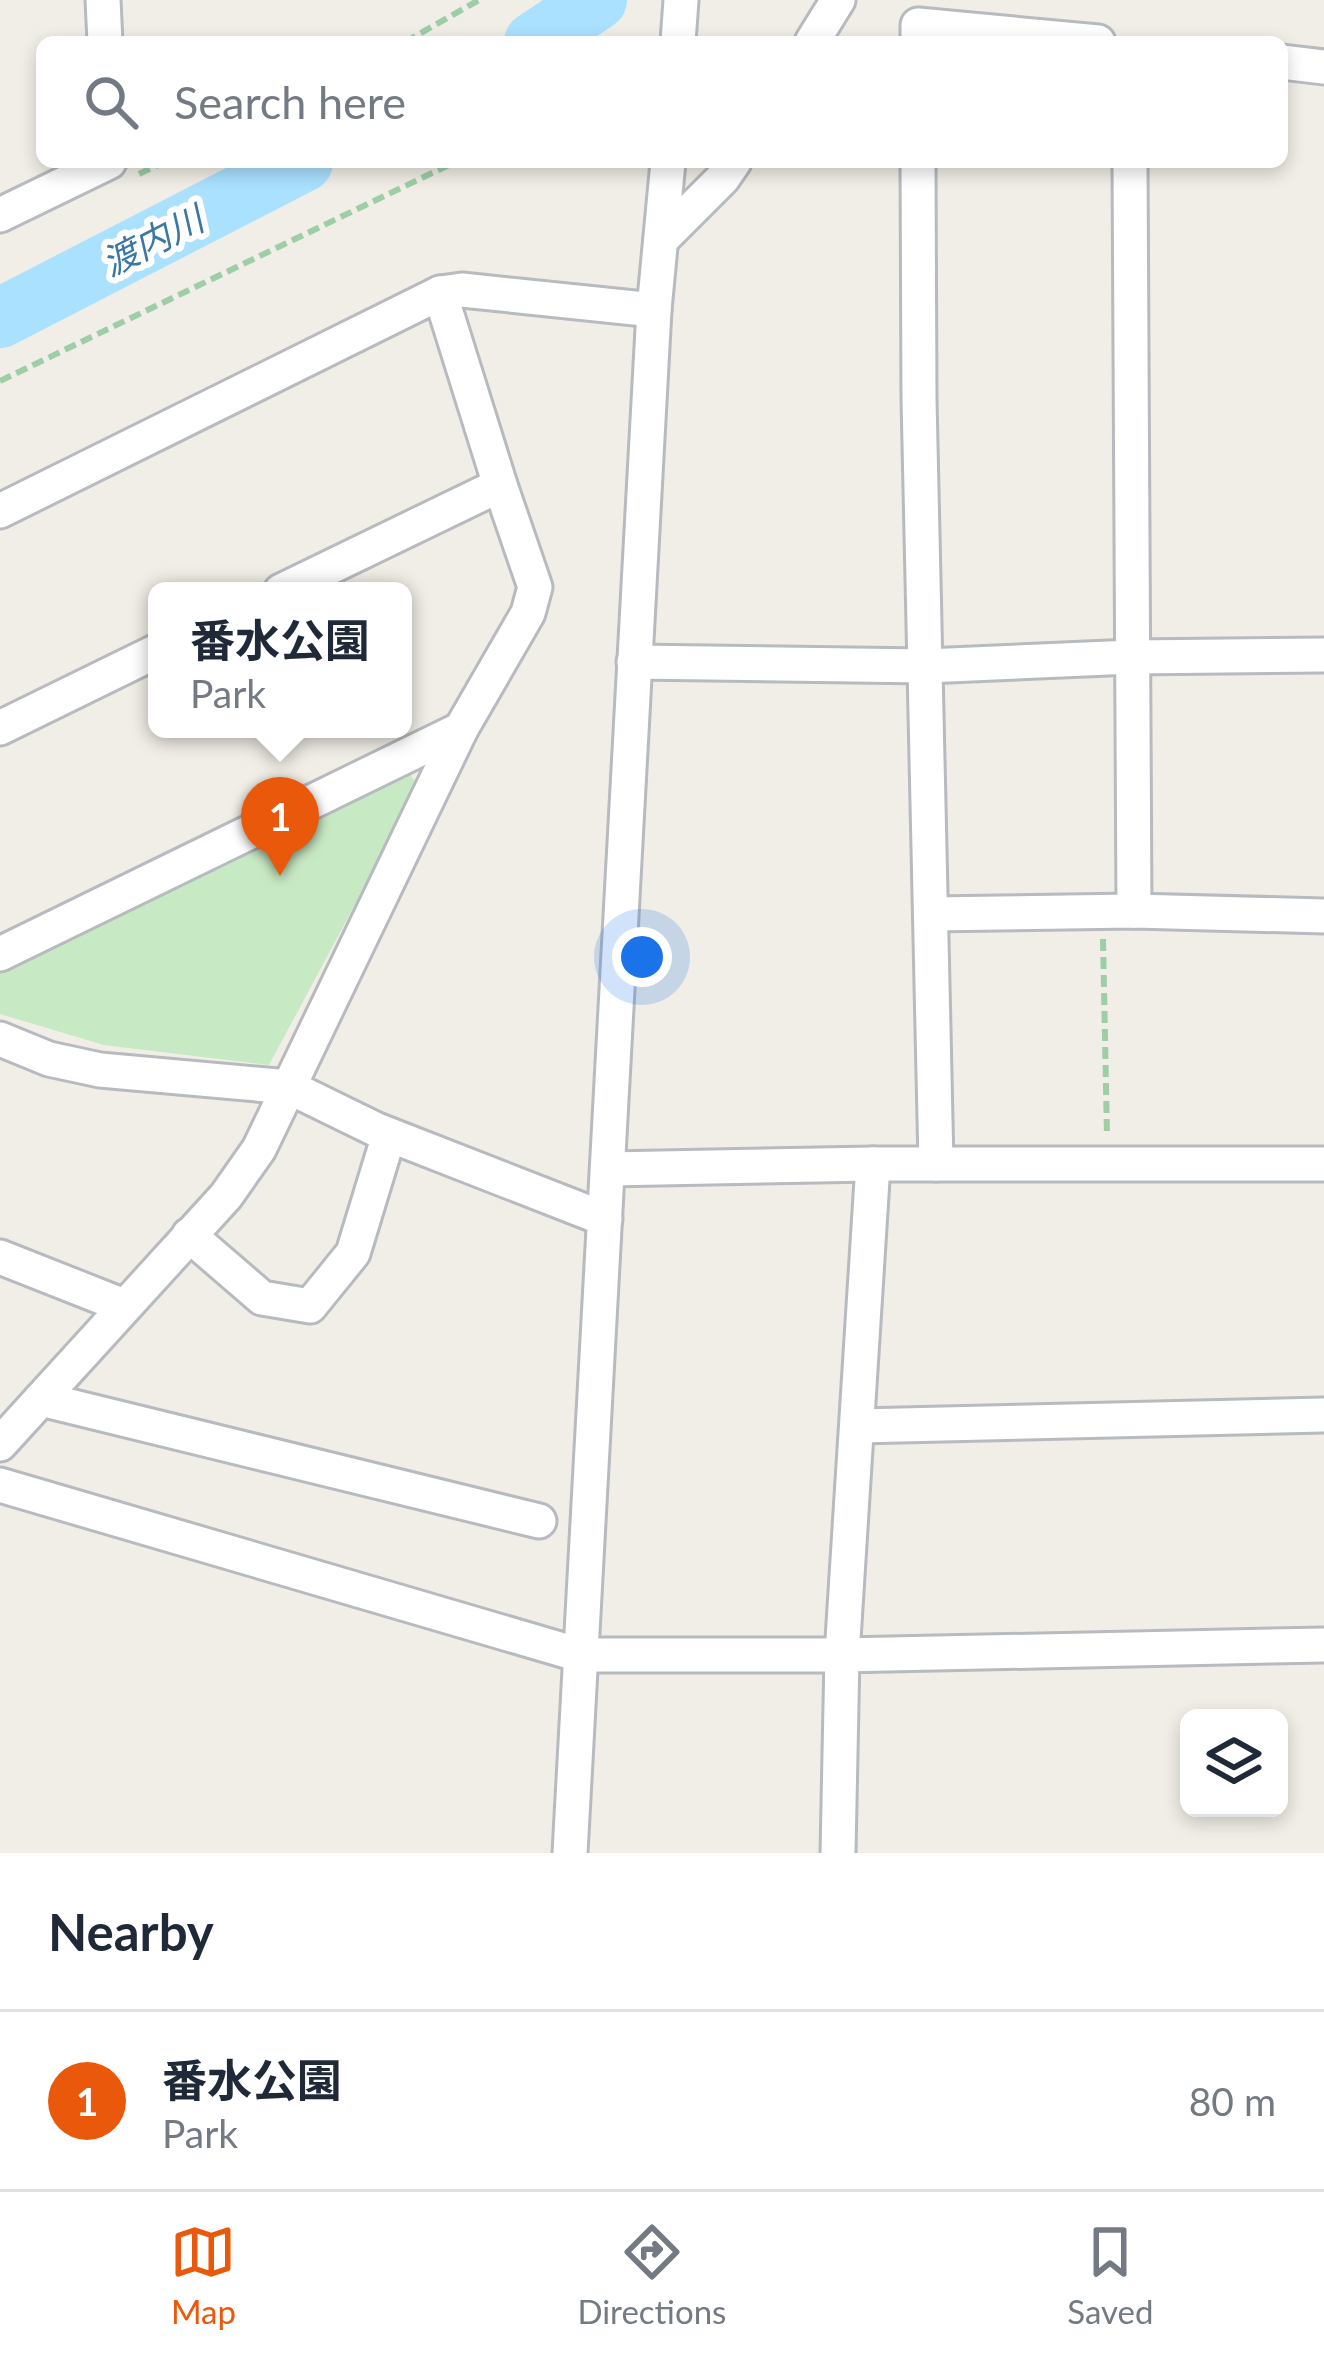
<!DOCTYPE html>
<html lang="en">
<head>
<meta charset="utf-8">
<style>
	body { margin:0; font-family:Lato,"Noto Sans JP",sans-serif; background:#f6f6f7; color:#1f2937 }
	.controls { position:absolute; right:36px; bottom:36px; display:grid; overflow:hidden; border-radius:18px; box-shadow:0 6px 18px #0003 }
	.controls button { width:108px; height:108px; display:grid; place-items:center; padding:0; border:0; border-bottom:3px solid #e0e1e3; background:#fff; color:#1f2937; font:60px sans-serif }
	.you { position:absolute; left:642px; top:957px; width:42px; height:42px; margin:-30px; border:9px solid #fff; border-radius:50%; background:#1a73e8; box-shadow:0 0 0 18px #1a73e833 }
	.badge { display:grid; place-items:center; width:78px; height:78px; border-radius:50%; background:#ea580c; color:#fff; font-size:39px; font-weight:700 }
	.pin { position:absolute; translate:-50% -99px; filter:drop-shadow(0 3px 6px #0008) }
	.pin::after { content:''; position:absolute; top:63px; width:42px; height:36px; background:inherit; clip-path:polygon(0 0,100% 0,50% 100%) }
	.popup { position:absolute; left:148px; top:582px; width:264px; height:156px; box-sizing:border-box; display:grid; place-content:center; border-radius:18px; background:#fff; filter:drop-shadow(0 3px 9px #0005); font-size:39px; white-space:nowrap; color:#747a83 }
	.popup b { font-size:45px; color:#1f2937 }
	.popup::after { content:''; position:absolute; left:50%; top:100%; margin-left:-24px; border:24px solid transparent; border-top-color:#fff }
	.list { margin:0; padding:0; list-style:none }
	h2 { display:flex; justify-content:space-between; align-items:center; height:156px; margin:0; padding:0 48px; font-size:51px }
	h2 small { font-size:39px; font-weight:400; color:#747a83 }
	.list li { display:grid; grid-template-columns:78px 1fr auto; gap:36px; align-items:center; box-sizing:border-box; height:180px; padding:0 48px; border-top:3px solid #e0e1e3 }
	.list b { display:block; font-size:45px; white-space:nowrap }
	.list p { margin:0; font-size:39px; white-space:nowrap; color:#747a83 }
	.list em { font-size:39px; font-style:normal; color:#747a83 }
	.icon { flex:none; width:66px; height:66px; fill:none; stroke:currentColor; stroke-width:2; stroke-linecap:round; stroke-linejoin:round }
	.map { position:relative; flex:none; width:1324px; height:1853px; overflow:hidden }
	.search { position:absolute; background:#fff; box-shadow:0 6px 18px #0003; left:36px; right:36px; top:36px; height:132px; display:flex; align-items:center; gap:30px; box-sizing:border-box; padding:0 42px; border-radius:18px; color:#747a83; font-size:45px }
	.sheet { height:336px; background:#fff }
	nav { display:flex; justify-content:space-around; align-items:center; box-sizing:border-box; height:168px; border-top:3px solid #e0e1e3; background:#fff; font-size:33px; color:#747a83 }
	nav a { display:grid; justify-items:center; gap:6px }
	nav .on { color:#ea580c }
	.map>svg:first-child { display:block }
	.green { fill:#c7e9c3 }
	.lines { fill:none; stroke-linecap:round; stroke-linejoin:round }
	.river { stroke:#aae1ff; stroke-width:60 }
	.minor-casing { stroke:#b7babe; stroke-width:39 }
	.path { stroke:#9dcea6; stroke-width:6; stroke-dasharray:12 6; stroke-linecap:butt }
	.minor { stroke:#fff; stroke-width:33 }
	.labels { text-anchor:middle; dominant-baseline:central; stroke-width:12; stroke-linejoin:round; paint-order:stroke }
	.water-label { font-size:36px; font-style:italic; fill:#3b77a5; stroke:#fff }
</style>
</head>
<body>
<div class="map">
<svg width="1324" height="1853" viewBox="0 0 1324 1853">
	<rect width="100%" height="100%" fill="#f1eee7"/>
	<path class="green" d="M407 772 419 785 269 1065 104 1045 0 1014V968Z"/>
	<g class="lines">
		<g class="river">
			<path d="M534 42 597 0"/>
			<path d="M0 318 303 162"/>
		</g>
		<defs>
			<g id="minor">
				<path d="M103 0 105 42"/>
				<path d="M678 42 681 0"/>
				<path d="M812 42 838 0"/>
				<path d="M918 42V25L1098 42"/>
				<path d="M1282 62 1324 67"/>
				<path d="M918 162 919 399 936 1164"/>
				<path d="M1130 162 1134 911"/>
				<path d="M0 215 109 162"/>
				<path d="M661 240 723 178 734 162"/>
				<path d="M0 511 440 293 462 290 654 310"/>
				<path d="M281 591 500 485"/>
				<path d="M634 662 926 666 1132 657 1324 655"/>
				<path d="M0 728 157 651"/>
				<path d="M931 914 1134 911 1324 916"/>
				<path d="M0 954 461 729"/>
				<path d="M0 1039 49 1059 100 1070 289 1087 377 1130 605 1219"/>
				<path d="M608 1169 873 1164H1324"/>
				<path d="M189 1235 262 1298 310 1306 353 1253 389 1135"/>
				<path d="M0 1257 124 1306"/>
				<path d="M41 1399 539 1521"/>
				<path d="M858 1426 1324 1415"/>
				<path d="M0 1444 226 1196 259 1149 461 729 528 613 535 587 500 485 440 293"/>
				<path d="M0 1485 580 1655H842L1324 1645"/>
				<path d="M570 1853 654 310 668 162"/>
				<path d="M838 1853 842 1655 873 1164"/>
			</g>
		</defs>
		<use href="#minor" class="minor-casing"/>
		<g class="path">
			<path d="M405 42 479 0"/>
			<path d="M139 174 164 162"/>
			<path d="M0 381 455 162"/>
			<path d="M1103 939 1107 1136"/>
		</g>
		<use href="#minor" class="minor"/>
	</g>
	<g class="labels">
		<g class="water-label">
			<text transform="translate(152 240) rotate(-27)">渡内川</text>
		</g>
	</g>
</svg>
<div class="controls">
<button><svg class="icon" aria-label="layers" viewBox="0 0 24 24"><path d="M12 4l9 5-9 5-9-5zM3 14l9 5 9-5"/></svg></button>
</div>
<div class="you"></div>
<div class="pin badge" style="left:280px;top:876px">1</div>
<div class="popup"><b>番水公園</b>Park</div>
<div class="search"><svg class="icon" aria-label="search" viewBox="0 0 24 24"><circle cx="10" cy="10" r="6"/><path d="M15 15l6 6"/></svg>Search here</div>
</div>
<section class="sheet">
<h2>Nearby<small></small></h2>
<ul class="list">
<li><span class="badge">1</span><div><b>番水公園</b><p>Park</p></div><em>80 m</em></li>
</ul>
</section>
<nav>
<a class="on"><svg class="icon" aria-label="map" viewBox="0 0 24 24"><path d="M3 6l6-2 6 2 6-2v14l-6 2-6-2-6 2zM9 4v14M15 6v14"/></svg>Map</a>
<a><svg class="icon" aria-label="directions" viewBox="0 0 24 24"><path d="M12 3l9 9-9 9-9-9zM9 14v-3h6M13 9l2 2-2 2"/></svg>Directions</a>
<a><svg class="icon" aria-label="saved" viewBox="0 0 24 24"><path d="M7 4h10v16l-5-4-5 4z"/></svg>Saved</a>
</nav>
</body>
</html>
